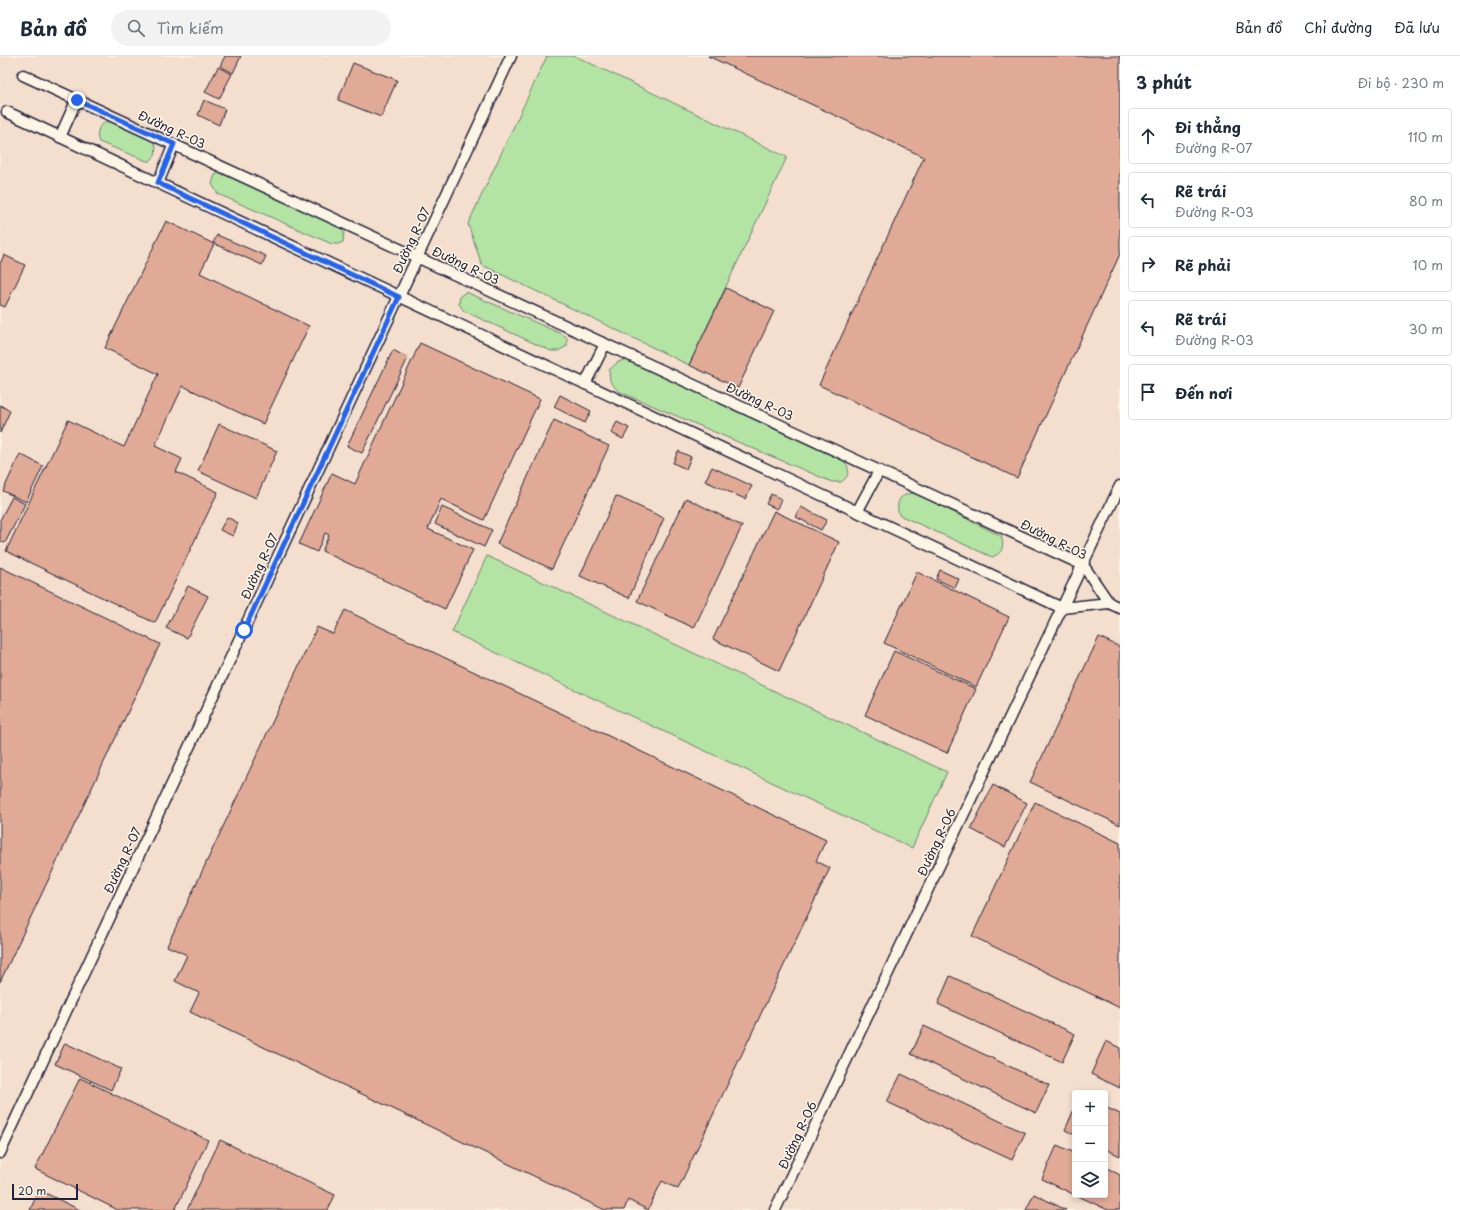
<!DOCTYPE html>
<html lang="vi">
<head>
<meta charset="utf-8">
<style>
	body { margin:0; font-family:"Playpen Sans",sans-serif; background:#f2f2f3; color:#1f2937 }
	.controls { position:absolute; right:12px; bottom:12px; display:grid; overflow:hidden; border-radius:4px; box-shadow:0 2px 6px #0003 }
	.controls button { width:36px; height:36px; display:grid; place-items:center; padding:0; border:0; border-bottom:1px solid #e0e1e3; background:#fff; color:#1f2937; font:20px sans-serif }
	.scale { position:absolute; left:12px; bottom:10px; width:66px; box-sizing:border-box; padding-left:4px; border:2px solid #22223b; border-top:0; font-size:11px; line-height:14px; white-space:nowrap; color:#22223b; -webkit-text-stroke:3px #fcf5e5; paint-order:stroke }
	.stop { position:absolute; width:12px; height:12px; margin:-9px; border:3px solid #2563eb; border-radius:50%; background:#fff }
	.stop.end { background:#2563eb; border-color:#fff; box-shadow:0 1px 4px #0008 }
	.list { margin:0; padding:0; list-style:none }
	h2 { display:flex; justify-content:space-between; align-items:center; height:52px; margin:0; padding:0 16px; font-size:17px }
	h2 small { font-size:13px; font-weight:400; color:#747a83 }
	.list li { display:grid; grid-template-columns:26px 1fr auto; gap:12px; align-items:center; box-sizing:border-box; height:56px; margin:0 8px 8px; padding:0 8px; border:1px solid #e0e1e3; border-radius:4px }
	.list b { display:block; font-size:15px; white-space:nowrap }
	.list p { margin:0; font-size:13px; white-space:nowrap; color:#747a83 }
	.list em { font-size:13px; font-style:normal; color:#747a83 }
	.icon { flex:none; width:22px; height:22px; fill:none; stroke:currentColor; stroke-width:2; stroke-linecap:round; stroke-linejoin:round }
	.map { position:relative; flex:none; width:1120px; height:1154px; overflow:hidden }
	header { display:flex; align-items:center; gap:24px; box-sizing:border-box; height:56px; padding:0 20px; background:#fff; border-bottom:1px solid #e0e1e3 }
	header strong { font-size:19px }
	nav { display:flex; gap:22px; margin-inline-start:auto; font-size:14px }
	.search { width:280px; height:36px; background:#f2f2f3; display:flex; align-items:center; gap:10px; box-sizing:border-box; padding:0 14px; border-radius:22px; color:#747a83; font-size:15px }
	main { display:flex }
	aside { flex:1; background:#fff }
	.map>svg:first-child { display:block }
	.built { fill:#f4decd; fill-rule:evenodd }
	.green { fill:#b4e4a4; stroke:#6b8370 }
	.building { fill:#e1aa96; stroke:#22223b }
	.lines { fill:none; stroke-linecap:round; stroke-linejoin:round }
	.service-casing { stroke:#22223b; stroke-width:13 }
	.service { stroke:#fcf5e5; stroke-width:10 }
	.route { stroke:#2563eb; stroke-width:5 }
	.labels { text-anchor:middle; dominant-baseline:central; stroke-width:3; stroke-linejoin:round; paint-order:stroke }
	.street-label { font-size:12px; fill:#22223b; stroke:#fcf5e5 }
</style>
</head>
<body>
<header>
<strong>Bản đồ</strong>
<div class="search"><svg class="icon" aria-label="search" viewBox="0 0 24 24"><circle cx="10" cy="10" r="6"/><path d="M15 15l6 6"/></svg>Tìm kiếm</div>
<nav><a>Bản đồ</a><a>Chỉ đường</a><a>Đã lưu</a></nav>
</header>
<main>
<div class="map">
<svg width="1120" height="1154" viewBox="0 0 1120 1154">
	<rect width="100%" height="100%" fill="#fcf5e5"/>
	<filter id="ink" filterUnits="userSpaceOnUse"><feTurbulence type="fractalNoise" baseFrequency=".025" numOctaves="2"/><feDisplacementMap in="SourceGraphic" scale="8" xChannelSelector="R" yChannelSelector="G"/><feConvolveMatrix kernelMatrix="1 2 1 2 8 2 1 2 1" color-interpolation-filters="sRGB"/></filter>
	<g filter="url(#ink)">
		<path class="built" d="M0 0H1120V1154H0ZM1075 1037H1105V1139H1075Z"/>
		<g class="green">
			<path d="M547 0H575L787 101 689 309 482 209 468 168Z"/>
			<path d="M109 65 153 84 156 91 155 100 150 105H147L99 86C95 77 99 67 109 65Z"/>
			<path d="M221 117 227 118 340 171 344 176 343 186 338 188H332L218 138 212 128 215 119Z"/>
			<path d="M466 236 564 279 567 282V290L558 295H551L464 255 459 248 460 240Z"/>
			<path d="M624 304 632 305 839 401C849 408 853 418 841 426H832L618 335 610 325 609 314 618 306Z"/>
			<path d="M915 437 1001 480C1005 490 1002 498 992 501L899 459C895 445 900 438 915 437Z"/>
			<path d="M487 500 947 716 912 792 452 576Z"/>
		</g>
		<g class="building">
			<path d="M225 0H241L233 17 220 10Z"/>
			<path d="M708 0H1120V198L1017 422 819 329 924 101Z"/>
			<path d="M353 7 397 24 381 61 338 44Z"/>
			<path d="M218 11 232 18 219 43 205 36Z"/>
			<path d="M204 44 225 53 219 69 198 59Z"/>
			<path d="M166 165 214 188 200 217 309 270 263 368 183 330 155 390 182 403 176 416 218 436 155 567 6 495 68 364 124 391 158 318 105 292Z"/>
			<path d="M217 179 266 200 262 209 213 187Z"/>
			<path d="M4 199 25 209 5 251 0 249V208Z"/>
			<path d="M726 232 774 255 738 332 689 309Z"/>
			<path d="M420 287 540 343 484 464 441 443 428 473 473 494 445 553 322 495 329 479 325 477 317 496 299 488 332 417 355 428Z"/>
			<path d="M393 294 408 302 362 397 347 390Z"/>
			<path d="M560 339 591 355 585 367 554 351Z"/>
			<path d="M0 349 10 355 0 377Z"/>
			<path d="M554 364 609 390 552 513 497 488Z"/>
			<path d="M617 366 629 372 623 383 611 377Z"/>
			<path d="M219 368 277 395 256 442 198 415Z"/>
			<path d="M678 395 691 401 686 413 673 407Z"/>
			<path d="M20 398 43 410 26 446 3 435Z"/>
			<path d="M712 411 752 430 745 443 705 425Z"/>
			<path d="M771 438 781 443 777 453 766 448Z"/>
			<path d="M616 440 664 462 629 542 580 520Z"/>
			<path d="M12 441 25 448 5 487 0 485V464Z"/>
			<path d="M686 442 742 470 694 572 637 545Z"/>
			<path d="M442 451 492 474 484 491 435 468Z"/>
			<path d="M801 451 827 464 821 474 796 461Z"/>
			<path d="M774 455 839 486 779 615 713 583Z"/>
			<path d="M227 461 238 467 233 480 220 474Z"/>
			<path d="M0 511 160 588 0 926Z"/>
			<path d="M940 514 959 523 955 532 936 523Z"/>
			<path d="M917 516 1009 561 976 631 884 587Z"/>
			<path d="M188 530 208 540 187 582 166 572Z"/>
			<path d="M345 554 826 784 816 805 830 812 678 1133 662 1125 648 1154 628 1144 624 1154H605L190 956 199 937 175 925 187 899 167 890 317 571 333 578Z"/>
			<path d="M1099 581 1120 591V769L1030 726Z"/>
			<path d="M894 595 976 633 947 697 865 659Z"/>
			<path d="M993 729 1027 747 1005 791 971 773Z"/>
			<path d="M1035 746 1120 787V952L972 880Z"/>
			<path d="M950 920 1075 978 1062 1006 938 948Z"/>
			<path d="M924 970 1049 1029 1036 1057 911 998Z"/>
			<path d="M1106 985 1120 992V1032L1091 1018Z"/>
			<path d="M65 987 121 1013 111 1034 55 1008Z"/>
			<path d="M901 1018 1025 1077 1012 1104 887 1046Z"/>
			<path d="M80 1022 208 1084 175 1154H118L35 1113Z"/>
			<path d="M1075 1051V1079L1065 1074Z"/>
			<path d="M1105 1051 1120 1058V1100L1105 1093Z"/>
			<path d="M220 1084 335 1139 328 1154H187Z"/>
			<path d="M1057 1089 1075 1097V1139L1042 1123Z"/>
			<path d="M1105 1111 1120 1119V1154H1108L1076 1139H1105Z"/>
			<path d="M39 1134 80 1154H30Z"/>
			<path d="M1034 1138 1066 1154H1026Z"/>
		</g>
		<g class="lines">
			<defs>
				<g id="service">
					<path d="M23 19 1083 509 1109 547"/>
					<path d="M7 56 1062 552 1109 547"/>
					<path d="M60 81 77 43"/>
					<path d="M158 127 174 88"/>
					<path d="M585 328 605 288"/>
					<path d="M857 456 879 415"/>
					<path d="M1109 547 1120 552"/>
					<path d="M0 1097 511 0"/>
					<path d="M775 1154 1120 430"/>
				</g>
			</defs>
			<use href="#service" class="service-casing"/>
			<use href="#service" class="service"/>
		</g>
	</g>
	<g class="lines" filter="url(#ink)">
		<path class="route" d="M77 44 174 88 158 127 399 241 244 574"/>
	</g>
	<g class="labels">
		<g class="street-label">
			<text transform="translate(172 73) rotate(25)">Đường R-03</text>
			<text transform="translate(411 184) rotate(-65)">Đường R-07</text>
			<text transform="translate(466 209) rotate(25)">Đường R-03</text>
			<text transform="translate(760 345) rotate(25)">Đường R-03</text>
			<text transform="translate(1054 483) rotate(27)">Đường R-03</text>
			<text transform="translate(259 510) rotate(-65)">Đường R-07</text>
			<text transform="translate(936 786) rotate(-65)">Đường R-06</text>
			<text transform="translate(122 804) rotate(-65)">Đường R-07</text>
			<text transform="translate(797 1079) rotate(-65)">Đường R-06</text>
		</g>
	</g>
</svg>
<div class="controls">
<button>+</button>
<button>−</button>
<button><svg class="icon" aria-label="layers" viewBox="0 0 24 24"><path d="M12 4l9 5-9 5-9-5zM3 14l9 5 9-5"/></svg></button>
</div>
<div class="scale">20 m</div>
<div class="stop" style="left:244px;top:574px"></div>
<div class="stop end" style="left:77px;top:44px"></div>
</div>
<aside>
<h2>3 phút<small>Đi bộ · 230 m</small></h2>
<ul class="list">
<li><svg class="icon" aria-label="ahead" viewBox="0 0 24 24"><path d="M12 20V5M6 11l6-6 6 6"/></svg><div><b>Đi thẳng</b><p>Đường R-07</p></div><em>110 m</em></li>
<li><svg class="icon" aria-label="left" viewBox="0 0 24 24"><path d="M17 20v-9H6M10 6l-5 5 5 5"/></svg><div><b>Rẽ trái</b><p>Đường R-03</p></div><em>80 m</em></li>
<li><svg class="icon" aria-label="right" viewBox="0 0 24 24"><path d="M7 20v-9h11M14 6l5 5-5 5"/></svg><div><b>Rẽ phải</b></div><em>10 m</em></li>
<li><svg class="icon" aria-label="left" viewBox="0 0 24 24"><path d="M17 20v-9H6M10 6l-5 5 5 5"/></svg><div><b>Rẽ trái</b><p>Đường R-03</p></div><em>30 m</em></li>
<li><svg class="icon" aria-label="arrive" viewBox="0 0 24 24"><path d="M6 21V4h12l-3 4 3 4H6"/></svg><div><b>Đến nơi</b></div></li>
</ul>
</aside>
</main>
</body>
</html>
